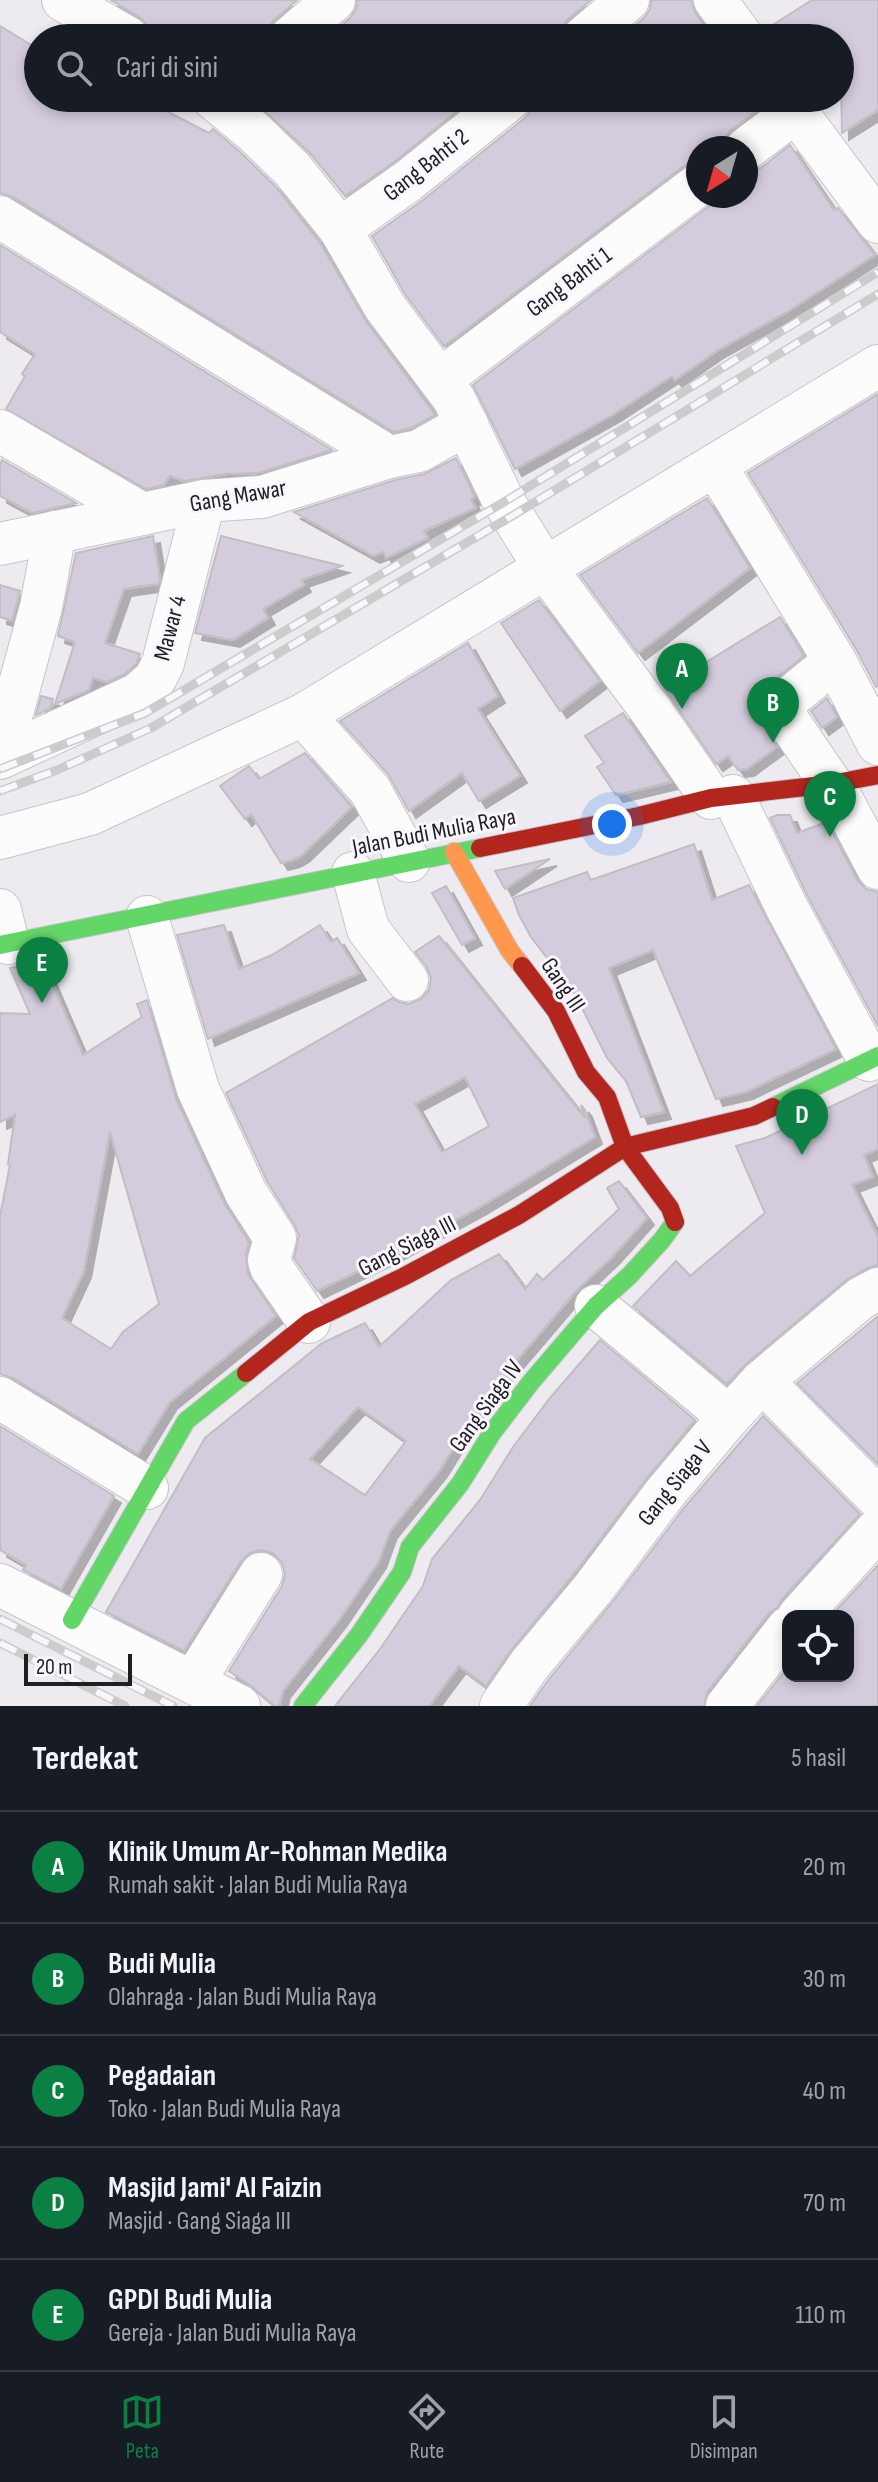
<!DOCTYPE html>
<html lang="id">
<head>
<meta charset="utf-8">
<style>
	body { margin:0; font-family:"Sofia Sans Condensed",sans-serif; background:#242831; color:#f1f3f6 }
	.controls { position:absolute; right:24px; bottom:24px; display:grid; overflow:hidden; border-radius:16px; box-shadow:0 4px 12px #0003 }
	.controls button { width:72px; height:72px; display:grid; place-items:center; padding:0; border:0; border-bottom:2px solid #363941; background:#171b24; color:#f1f3f6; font:40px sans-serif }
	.compass { position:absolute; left:686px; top:136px; width:72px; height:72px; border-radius:50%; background:#171b24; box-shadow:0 4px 12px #0003; rotate:217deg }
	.scale { position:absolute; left:24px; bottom:20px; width:108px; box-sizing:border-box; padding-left:8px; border:4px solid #1f1e21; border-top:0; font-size:22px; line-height:28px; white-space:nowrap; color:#1f1e21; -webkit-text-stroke:6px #f9f6fe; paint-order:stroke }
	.you { position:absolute; left:612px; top:824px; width:28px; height:28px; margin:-20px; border:6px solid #fff; border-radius:50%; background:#1a73e8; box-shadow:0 0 0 12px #1a73e833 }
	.badge { display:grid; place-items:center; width:52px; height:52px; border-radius:50%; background:#0b8043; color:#fff; font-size:26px; font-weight:700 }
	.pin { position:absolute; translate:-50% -66px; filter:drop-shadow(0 2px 4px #0008) }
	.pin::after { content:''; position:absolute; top:42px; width:28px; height:24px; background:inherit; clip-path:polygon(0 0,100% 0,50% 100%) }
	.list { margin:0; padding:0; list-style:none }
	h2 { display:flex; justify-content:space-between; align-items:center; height:104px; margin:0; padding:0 32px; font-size:34px }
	h2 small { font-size:26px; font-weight:400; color:#9ea1a6 }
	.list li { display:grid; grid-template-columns:52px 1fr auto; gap:24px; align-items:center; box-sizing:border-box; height:112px; padding:0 32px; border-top:2px solid #363941 }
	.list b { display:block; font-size:30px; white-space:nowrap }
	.list p { margin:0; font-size:26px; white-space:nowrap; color:#9ea1a6 }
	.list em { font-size:26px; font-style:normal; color:#9ea1a6 }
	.icon { flex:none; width:44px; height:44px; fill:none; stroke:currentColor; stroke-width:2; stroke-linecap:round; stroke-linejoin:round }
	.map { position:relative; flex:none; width:878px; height:1706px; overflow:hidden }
	.search { position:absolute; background:#171b24; box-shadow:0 4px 12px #0003; left:24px; right:24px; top:24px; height:88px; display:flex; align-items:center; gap:20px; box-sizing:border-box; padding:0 28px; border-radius:44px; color:#9ea1a6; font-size:30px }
	.sheet { height:664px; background:#171b24 }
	nav { display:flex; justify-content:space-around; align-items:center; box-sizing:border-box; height:112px; border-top:2px solid #363941; background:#171b24; font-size:22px; color:#9ea1a6 }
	nav a { display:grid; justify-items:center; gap:4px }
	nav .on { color:#0b8043 }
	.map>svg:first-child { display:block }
	.building { fill:#d4ccdc; stroke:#c0bec2; stroke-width:2; fill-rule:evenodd; filter:url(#shadow) }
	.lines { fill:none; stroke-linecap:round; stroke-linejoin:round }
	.street-casing { stroke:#c7c5ca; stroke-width:44 }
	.fast-casing { stroke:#c7c5ca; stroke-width:20 }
	.slow-casing { stroke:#c7c5ca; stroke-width:20 }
	.jam-casing { stroke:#c7c5ca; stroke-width:20 }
	.street { stroke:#fcfcfd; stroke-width:42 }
	.fast { stroke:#63d668; stroke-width:18 }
	.slow { stroke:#ff974d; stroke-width:18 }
	.jam { stroke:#b3261e; stroke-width:18 }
	.rail-casing { stroke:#cdcccd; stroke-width:9 }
	.rail { stroke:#f9f6fe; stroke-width:6; stroke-dasharray:18; stroke-linecap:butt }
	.labels { text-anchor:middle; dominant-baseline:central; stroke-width:6; stroke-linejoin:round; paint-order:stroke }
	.street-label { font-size:24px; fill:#1f1e21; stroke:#f9f6fe }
</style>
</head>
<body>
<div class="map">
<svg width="878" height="1706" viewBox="0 0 878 1706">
	<defs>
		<filter id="shadow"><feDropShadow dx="7" dy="7" stdDeviation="0" flood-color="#0004"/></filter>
	</defs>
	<rect width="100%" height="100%" fill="#edeaf0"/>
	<g class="building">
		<path d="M111 0H297L274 20 268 29 267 38H152L149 27 141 18Z"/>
		<path d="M357 0H591L567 20 561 29 560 38H327L350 18 356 9Z"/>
		<path d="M651 0H691L696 14 713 38H620L644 18 650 9Z"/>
		<path d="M812 0H878V110L842 133 840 38H767L765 30Z"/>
		<path d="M0 26 38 49V98H141L209 133 213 129 239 151 275 186 320 243 366 321 435 415 411 428 394 432 13 197 0 193Z"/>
		<path d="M250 98H473L394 162 345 196 310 153Z"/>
		<path d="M534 98H762L764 105 731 130 724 139 723 148H698V161L684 166 444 346 405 294 372 236 423 200 526 117 533 107Z"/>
		<path d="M790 145 834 210 838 208 875 255 787 312 718 350 675 380 672 376 614 414 515 469 473 385 712 204 719 196H746V172L761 168Z"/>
		<path d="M0 245 332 450 258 473 226 474 184 481 170 476 164 485 146 489 6 409 25 376 22 374 35 354 0 332Z"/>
		<path d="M878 394V686L876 687 856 649 748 473Z"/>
		<path d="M456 458 475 497 471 499 475 508 424 531 428 538 386 558 383 552 373 556 294 512 395 480 424 474Z"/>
		<path d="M2 460 76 503 32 513 0 496V465Z"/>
		<path d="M707 498 750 568 638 653 580 575Z"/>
		<path d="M153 536 160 579 158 584 124 589 105 643 140 654 136 664 125 674 107 682 93 678 89 690 55 704 75 642 58 636 76 553Z"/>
		<path d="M221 536 342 566 301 580 304 585 263 609 268 618 233 640 195 633Z"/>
		<path d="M0 585 20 591 12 621 0 617Z"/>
		<path d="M539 600 600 681 560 711 501 623Z"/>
		<path d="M780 617 804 656 768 684 758 699 756 710 760 722 777 747 747 769 738 770 728 756 716 764 664 688Z"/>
		<path d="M468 643 498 696 478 709 520 776 479 801 462 773 409 811 388 774 340 721Z"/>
		<path d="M41 696 53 699 51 708 36 715Z"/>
		<path d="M827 698 837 717 822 728 811 711Z"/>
		<path d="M623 713 630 723 671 782 616 795 597 767 604 763 585 736Z"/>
		<path d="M305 753 352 807 302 855 293 860 281 863 251 814 245 819 220 786 249 766 259 779Z"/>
		<path d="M777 815H790L797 833 827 822 857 880 866 889 878 892V1026L808 897 770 818Z"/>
		<path d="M694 844 712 900 749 885 836 1049 746 1092 716 1099 653 950 609 968 664 1112 641 1117 626 1081 607 1058 576 996 531 937 519 915 513 898 587 872 591 880Z"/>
		<path d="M550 859 505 889 495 871Z"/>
		<path d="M446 886 475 938 462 945 432 893Z"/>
		<path d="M224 925 239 969 272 955 320 925 331 942 337 938 359 973 208 1039 177 935Z"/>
		<path d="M439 936 585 1118 581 1105 585 1110 595 1137 480 1207 392 1255 317 1291 294 1258 299 1235 295 1226 267 1181 226 1093 393 998 399 1002 409 1004 421 999 429 990 431 978 426 966 415 952ZM465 1077 489 1126 442 1152 415 1104Z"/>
		<path d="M43 962 83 1055 142 1017 137 1004 147 1000 176 1099 224 1203 249 1242 246 1254 248 1274 276 1316 170 1402 138 1454 13 1378 0 1374V1216L10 1165 8 1164 15 1115 0 1122V1013L30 1014 10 968ZM110 1132 159 1304 123 1332 111 1349 62 1318 84 1271Z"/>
		<path d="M878 1084V1149L864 1155 873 1177 852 1185 878 1237V1265L867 1268 846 1280 747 1363 727 1384 633 1306 676 1261 690 1276 765 1213 736 1146 765 1138Z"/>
		<path d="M619 1181 647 1218 612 1257 577 1290 512 1366 472 1418 440 1470 390 1531 379 1561 339 1620 283 1691 279 1706H275L250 1685 229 1671 282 1586 285 1574 282 1563 273 1553 261 1550 250 1553 241 1561 184 1651 106 1612 205 1438 322 1343 365 1323 379 1347 451 1280 499 1254 525 1289 537 1274 543 1280 619 1209 607 1188ZM358 1407 406 1441 365 1495 310 1459Z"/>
		<path d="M878 1316V1464L797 1383Z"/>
		<path d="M600 1340 695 1420 646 1479 573 1575 512 1649 486 1686 459 1666 429 1706H335L380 1649 423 1586 432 1559 480 1500 513 1447 550 1398Z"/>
		<path d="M763 1416 860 1514 781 1600 778 1607 769 1613 708 1691 704 1706H530L549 1679 611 1604 684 1508Z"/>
		<path d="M0 1426 114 1496 61 1589 23 1570 26 1565 0 1550Z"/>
		<path d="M878 1565V1706H757L788 1667V1676H848V1616H831Z"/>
	</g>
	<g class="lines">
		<defs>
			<g id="street">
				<path d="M63 0 128 38"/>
				<path d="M715 0 743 38"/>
				<path d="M290 38 334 0"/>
				<path d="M583 38 628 0"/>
				<path d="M213 98 255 133 293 170 340 229 385 307 454 399 504 502 545 568 650 709 711 798"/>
				<path d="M786 98 878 222"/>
				<path d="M746 149 796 111"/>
				<path d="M0 217 389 457"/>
				<path d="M340 229 408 181 511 98"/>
				<path d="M441 379 698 185"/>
				<path d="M0 431 142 514"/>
				<path d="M715 465 835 661 878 744"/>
				<path d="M0 544 204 501 262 497 389 457 419 451 467 424"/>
				<path d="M835 661 783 703 780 709 842 800 878 868"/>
				<path d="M303 715 370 790 409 861"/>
				<path d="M0 757 41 607 55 532"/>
				<path d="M0 758 138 694 155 679 163 663 204 501"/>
				<path d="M733 796 787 908 869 1060"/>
				<path d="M0 838 90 814 303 715 878 366"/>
				<path d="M353 873 368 929 407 980"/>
				<path d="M0 910 8 943"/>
				<path d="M147 917 198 1089 246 1193 275 1238 269 1260 271 1267 309 1322"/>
				<path d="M596 1306 729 1417"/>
				<path d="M762 1381 878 1498"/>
				<path d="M0 1398 147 1488"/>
				<path d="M0 1585 239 1706"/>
				<path d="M799 1616 878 1529"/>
				<path d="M194 1681 261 1574"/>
				<path d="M501 1706 530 1664 592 1590 665 1493 729 1417 762 1381 861 1298 878 1289"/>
				<path d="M727 1706 788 1628"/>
			</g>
			<g id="fast">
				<path d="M0 945 480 848"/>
				<path d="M773 1107 878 1056"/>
				<path d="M72 1620 186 1421 246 1373"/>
				<path d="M303 1706 359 1635 402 1572 410 1547 460 1484 492 1433 531 1382 596 1306 630 1275 662 1240 675 1222"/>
			</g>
			<path id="slow" d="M454 852 510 951 522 966"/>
			<g id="jam">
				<path d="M480 848 639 816 711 798 831 784 878 775"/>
				<path d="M522 966 556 1011 586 1072 607 1097 625 1147 670 1208 675 1222"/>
				<path d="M246 1373 309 1322 403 1277 519 1215 625 1147 754 1116 773 1107"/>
			</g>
		</defs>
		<use href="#street" class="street-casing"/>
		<use href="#fast" class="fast-casing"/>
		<use href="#slow" class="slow-casing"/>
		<use href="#jam" class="jam-casing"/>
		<use href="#street" class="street"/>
		<use href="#fast" class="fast"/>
		<use href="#slow" class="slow"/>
		<use href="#jam" class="jam"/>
		<defs>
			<g id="rail">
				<path d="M0 769 145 713 504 502 878 272"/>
				<path d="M0 791 57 770 151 728 512 516 878 294"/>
				<path d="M0 1619 173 1706"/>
				<path d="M0 1643 125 1706"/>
			</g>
		</defs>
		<use href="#rail" class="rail-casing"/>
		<use href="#rail" class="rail"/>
	</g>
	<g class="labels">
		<g class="street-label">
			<text transform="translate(426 165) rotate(-38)">Gang Bahti 2</text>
			<text transform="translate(569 282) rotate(-37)">Gang Bahti 1</text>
			<text transform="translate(238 496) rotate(-10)">Gang Mawar</text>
			<text transform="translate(170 628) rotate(-75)">Mawar 4</text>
			<text transform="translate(434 832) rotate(-11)">Jalan Budi Mulia Raya</text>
			<text transform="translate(563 985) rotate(56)">Gang III</text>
			<text transform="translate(407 1246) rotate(-27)">Gang Siaga III</text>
			<text transform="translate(486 1406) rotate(-54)">Gang Siaga IV</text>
			<text transform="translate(675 1483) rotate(-51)">Gang Siaga V</text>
		</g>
	</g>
</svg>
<div class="controls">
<button><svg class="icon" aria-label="locate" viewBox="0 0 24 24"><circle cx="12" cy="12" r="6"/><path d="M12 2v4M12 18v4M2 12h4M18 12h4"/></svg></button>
</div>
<svg class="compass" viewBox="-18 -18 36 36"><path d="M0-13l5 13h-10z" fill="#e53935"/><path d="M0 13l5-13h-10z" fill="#9ea1a6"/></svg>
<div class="scale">20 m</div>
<div class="you"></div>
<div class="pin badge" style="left:682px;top:709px">A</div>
<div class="pin badge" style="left:773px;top:743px">B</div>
<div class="pin badge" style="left:830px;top:837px">C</div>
<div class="pin badge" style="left:802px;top:1155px">D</div>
<div class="pin badge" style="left:42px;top:1003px">E</div>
<div class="search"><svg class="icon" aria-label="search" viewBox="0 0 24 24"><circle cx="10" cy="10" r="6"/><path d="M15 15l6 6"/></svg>Cari di sini</div>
</div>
<section class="sheet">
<h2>Terdekat<small>5 hasil</small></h2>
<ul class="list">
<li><span class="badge">A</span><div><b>Klinik Umum Ar-Rohman Medika</b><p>Rumah sakit · Jalan Budi Mulia Raya</p></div><em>20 m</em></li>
<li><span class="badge">B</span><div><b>Budi Mulia</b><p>Olahraga · Jalan Budi Mulia Raya</p></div><em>30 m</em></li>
<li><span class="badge">C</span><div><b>Pegadaian</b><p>Toko · Jalan Budi Mulia Raya</p></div><em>40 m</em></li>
<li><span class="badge">D</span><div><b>Masjid Jami' Al Faizin</b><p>Masjid · Gang Siaga III</p></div><em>70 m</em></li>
<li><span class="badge">E</span><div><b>GPDI Budi Mulia</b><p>Gereja · Jalan Budi Mulia Raya</p></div><em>110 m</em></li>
</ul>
</section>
<nav>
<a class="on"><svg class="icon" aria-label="map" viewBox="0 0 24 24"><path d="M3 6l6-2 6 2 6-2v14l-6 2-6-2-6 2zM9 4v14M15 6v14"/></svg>Peta</a>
<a><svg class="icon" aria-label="directions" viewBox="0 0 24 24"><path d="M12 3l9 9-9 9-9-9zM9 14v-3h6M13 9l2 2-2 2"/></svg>Rute</a>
<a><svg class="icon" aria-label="saved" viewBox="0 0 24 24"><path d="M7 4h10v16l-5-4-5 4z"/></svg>Disimpan</a>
</nav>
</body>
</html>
